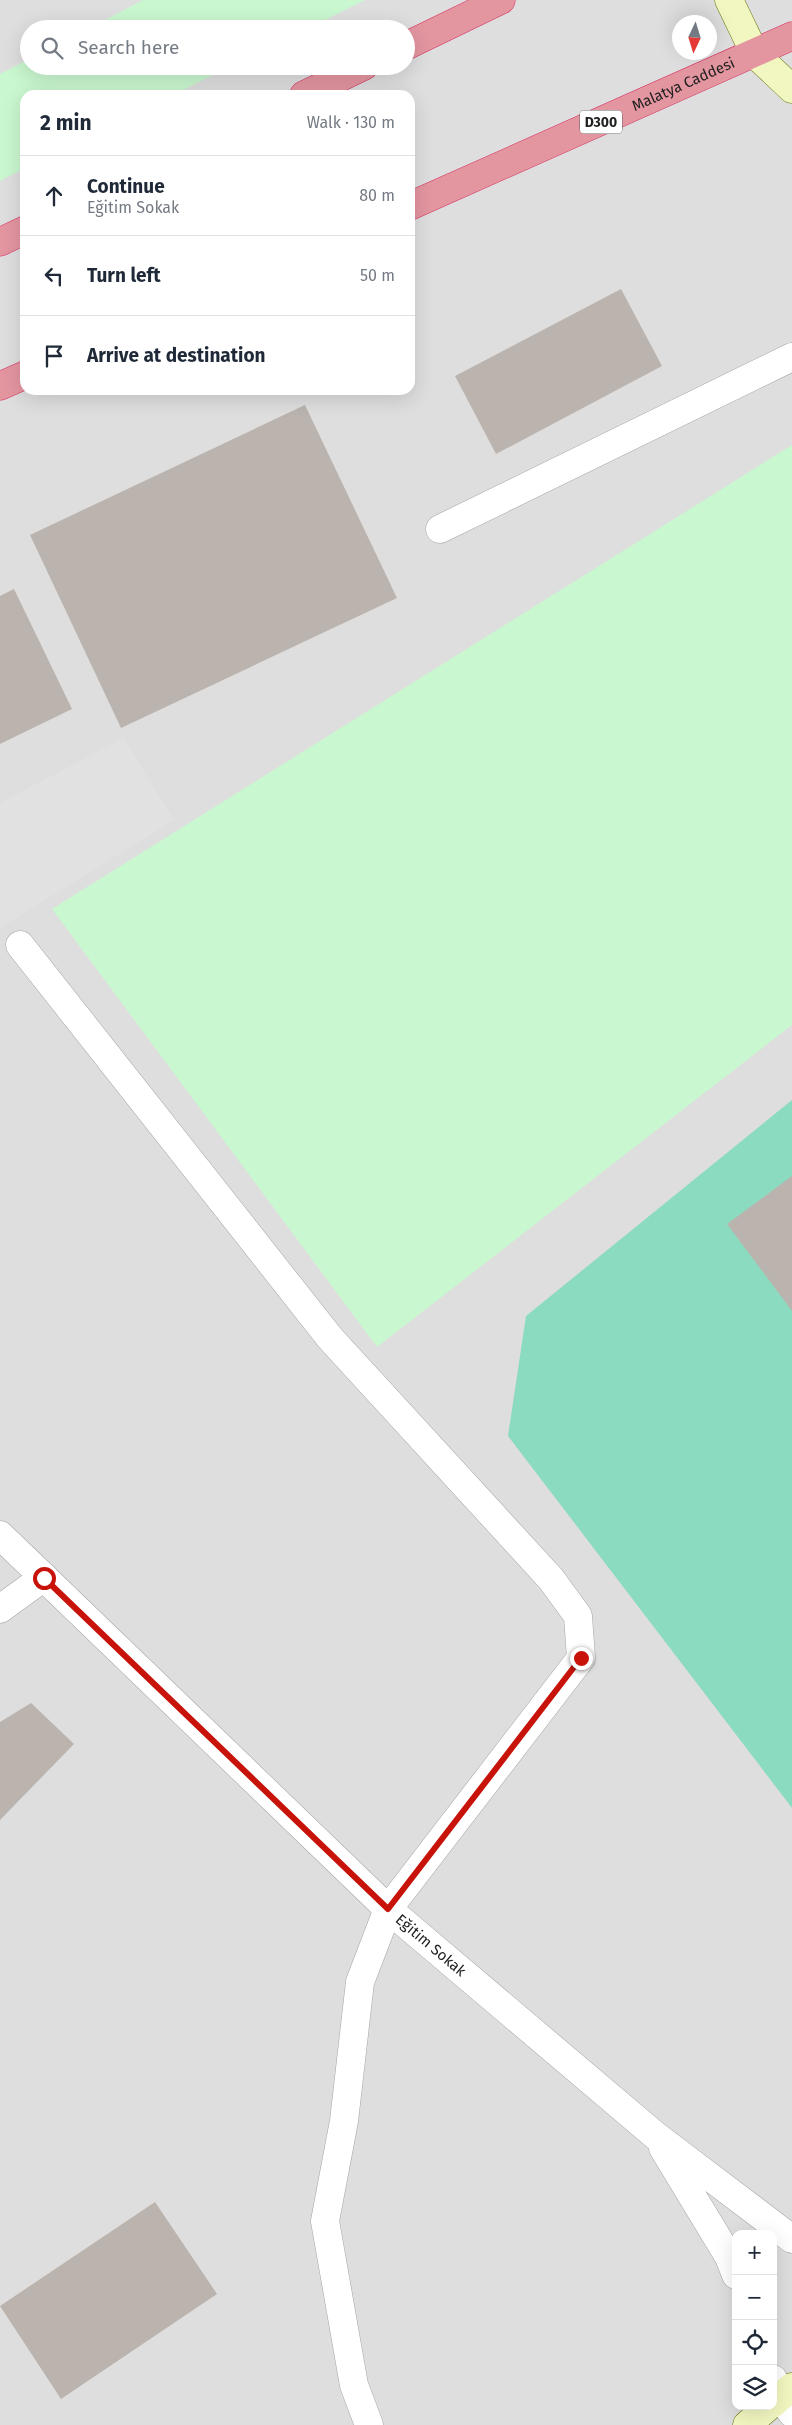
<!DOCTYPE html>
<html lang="en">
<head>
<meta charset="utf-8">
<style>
	body { margin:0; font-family:"Fira Sans",sans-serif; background:#f6f6f7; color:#1f2937 }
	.controls { position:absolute; right:15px; bottom:15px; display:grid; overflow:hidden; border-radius:10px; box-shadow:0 5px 20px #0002 }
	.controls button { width:45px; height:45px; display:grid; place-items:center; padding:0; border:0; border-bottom:1px solid #e0e1e3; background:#fff; color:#1f2937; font:25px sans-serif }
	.compass { position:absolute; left:672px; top:15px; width:45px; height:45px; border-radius:50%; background:#fff; box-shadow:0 5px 20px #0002; rotate:184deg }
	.stop { position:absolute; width:15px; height:15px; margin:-11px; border:4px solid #c8130b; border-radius:50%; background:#fff }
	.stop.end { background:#c8130b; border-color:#fff; box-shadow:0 1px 5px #0008 }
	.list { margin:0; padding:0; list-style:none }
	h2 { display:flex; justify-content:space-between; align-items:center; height:65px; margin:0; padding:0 20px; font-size:21px }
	h2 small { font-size:16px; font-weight:400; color:#747a83 }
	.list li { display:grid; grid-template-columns:32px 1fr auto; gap:15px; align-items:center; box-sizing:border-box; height:80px; padding:0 20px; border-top:1px solid #e0e1e3 }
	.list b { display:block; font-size:19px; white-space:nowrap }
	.list p { margin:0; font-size:16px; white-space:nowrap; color:#747a83 }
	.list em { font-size:16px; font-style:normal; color:#747a83 }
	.icon { flex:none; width:28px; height:28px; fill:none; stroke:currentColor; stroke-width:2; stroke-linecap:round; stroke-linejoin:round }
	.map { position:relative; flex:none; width:792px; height:2425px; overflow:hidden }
	.search { position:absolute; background:#fff; box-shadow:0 5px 20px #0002; left:20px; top:20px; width:395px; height:55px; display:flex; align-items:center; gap:12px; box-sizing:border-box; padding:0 18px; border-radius:28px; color:#747a83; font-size:19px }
	.panel { position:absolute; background:#fff; box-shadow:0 5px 20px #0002; left:20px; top:90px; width:395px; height:305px; border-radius:15px }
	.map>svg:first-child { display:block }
	.residential { fill:#dfdede; fill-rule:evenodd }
	.park { fill:#c9f7cf }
	.pitch { fill:#8bdbc0 }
	.parking { fill:#e1e1e1 }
	.building { fill:#bbb4ae }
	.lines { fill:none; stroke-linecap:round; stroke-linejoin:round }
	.street-casing { stroke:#a5a5a5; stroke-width:29 }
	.secondary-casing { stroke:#65750b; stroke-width:29 }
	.highway-casing { stroke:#d33262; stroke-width:29 }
	.street { stroke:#fff; stroke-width:28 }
	.secondary { stroke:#f2f7c1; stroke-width:28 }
	.highway { stroke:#e395a0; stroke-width:28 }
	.route { stroke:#c8130b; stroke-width:6 }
	.labels { text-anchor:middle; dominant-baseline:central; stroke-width:5; stroke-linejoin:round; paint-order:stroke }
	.shield { fill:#fff; stroke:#646464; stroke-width:1 }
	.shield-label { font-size:14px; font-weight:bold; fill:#212121 }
	.street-label { font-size:15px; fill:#212121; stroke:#fff }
</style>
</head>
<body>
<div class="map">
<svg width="792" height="2425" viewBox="0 0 792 2425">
	<rect width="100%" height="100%" fill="#f1eee8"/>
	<path class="residential" d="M0 0H792V2425H0ZM680 22H710V52H680ZM29 29H406V66H29ZM25 95H410V390H25ZM736 2234H773V2406H736Z"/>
	<g class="park">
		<path d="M143 0H365L307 29H88Z"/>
		<path d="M29 59V66H231L173 95H25V168L0 181V74Z"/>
		<path d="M792 445V1025L377 1347 52 909Z"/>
	</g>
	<path class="pitch" d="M792 1100V1808L508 1436 526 1316Z"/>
	<path class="parking" d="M124 738 174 820 0 928V803Z"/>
	<g class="building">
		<path d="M621 289 662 366 496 454 455 376Z"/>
		<path d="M305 405 397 598 121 728 30 535Z"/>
		<path d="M14 589 72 709 0 744V596Z"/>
		<path d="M792 1176V1311L727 1224Z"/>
		<path d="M31 1703 74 1744 0 1820V1722Z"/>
		<path d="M155 2202 217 2294 61 2399 0 2306Z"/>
	</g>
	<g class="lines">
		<defs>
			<g id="street">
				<path d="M440 529 792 357"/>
				<path d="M20 945 330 1338 551 1579 578 1616 581 1658 388 1909 360 1982 344 2121 325 2221 354 2385 369 2425"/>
				<path id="s1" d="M0 1535 388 1909 656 2136 792 2239"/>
				<path d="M0 1609 44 1577"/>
				<path d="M663 2148 729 2257 736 2275"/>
				<path d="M773 2379 780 2397 792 2413"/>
			</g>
			<g id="secondary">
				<path d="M729 0 755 54 792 89"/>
				<path d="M773 2403 792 2387"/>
				<path d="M747 2425 769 2406"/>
			</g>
			<g id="highway">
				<path d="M406 46 501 0"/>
				<path d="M304 95 364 66"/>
				<path id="s2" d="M410 206 792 36"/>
				<path d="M0 242 25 230"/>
				<path d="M0 386 25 375"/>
			</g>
		</defs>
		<use href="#street" class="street-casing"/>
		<use href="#secondary" class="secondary-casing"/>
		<use href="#highway" class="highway-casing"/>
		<use href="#street" class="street"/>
		<use href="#secondary" class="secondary"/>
		<use href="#highway" class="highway"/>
	</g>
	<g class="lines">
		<path class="route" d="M44 1578 388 1909 581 1658"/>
	</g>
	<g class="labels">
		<rect class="shield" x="580" y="110.5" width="42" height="23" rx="4"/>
		<g class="shield-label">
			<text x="601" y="122">D300</text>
		</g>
		<g class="street-label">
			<text stroke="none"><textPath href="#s2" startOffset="299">Malatya Caddesi</textPath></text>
			<text stroke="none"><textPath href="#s1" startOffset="595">Eğitim Sokak</textPath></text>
		</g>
	</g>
</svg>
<div class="controls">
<button>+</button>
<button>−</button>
<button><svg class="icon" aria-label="locate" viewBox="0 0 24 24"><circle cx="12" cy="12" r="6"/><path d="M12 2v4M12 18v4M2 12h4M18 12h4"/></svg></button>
<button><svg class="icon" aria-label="layers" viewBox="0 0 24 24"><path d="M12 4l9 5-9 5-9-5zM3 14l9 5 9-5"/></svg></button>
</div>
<svg class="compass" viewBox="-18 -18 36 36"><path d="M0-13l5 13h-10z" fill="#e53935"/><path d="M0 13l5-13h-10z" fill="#747a83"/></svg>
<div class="stop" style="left:44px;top:1578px"></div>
<div class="stop end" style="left:581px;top:1658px"></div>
<div class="search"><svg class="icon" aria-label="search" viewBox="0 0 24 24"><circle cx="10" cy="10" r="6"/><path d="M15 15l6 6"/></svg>Search here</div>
<section class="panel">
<h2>2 min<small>Walk · 130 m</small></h2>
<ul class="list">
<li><svg class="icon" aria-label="ahead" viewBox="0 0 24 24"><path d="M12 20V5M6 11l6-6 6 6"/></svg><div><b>Continue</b><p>Eğitim Sokak</p></div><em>80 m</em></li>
<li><svg class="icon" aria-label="left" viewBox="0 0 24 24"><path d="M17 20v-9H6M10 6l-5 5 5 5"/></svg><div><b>Turn left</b></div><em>50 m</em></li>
<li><svg class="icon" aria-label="arrive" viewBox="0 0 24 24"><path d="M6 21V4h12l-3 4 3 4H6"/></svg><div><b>Arrive at destination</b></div></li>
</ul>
</section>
</div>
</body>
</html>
